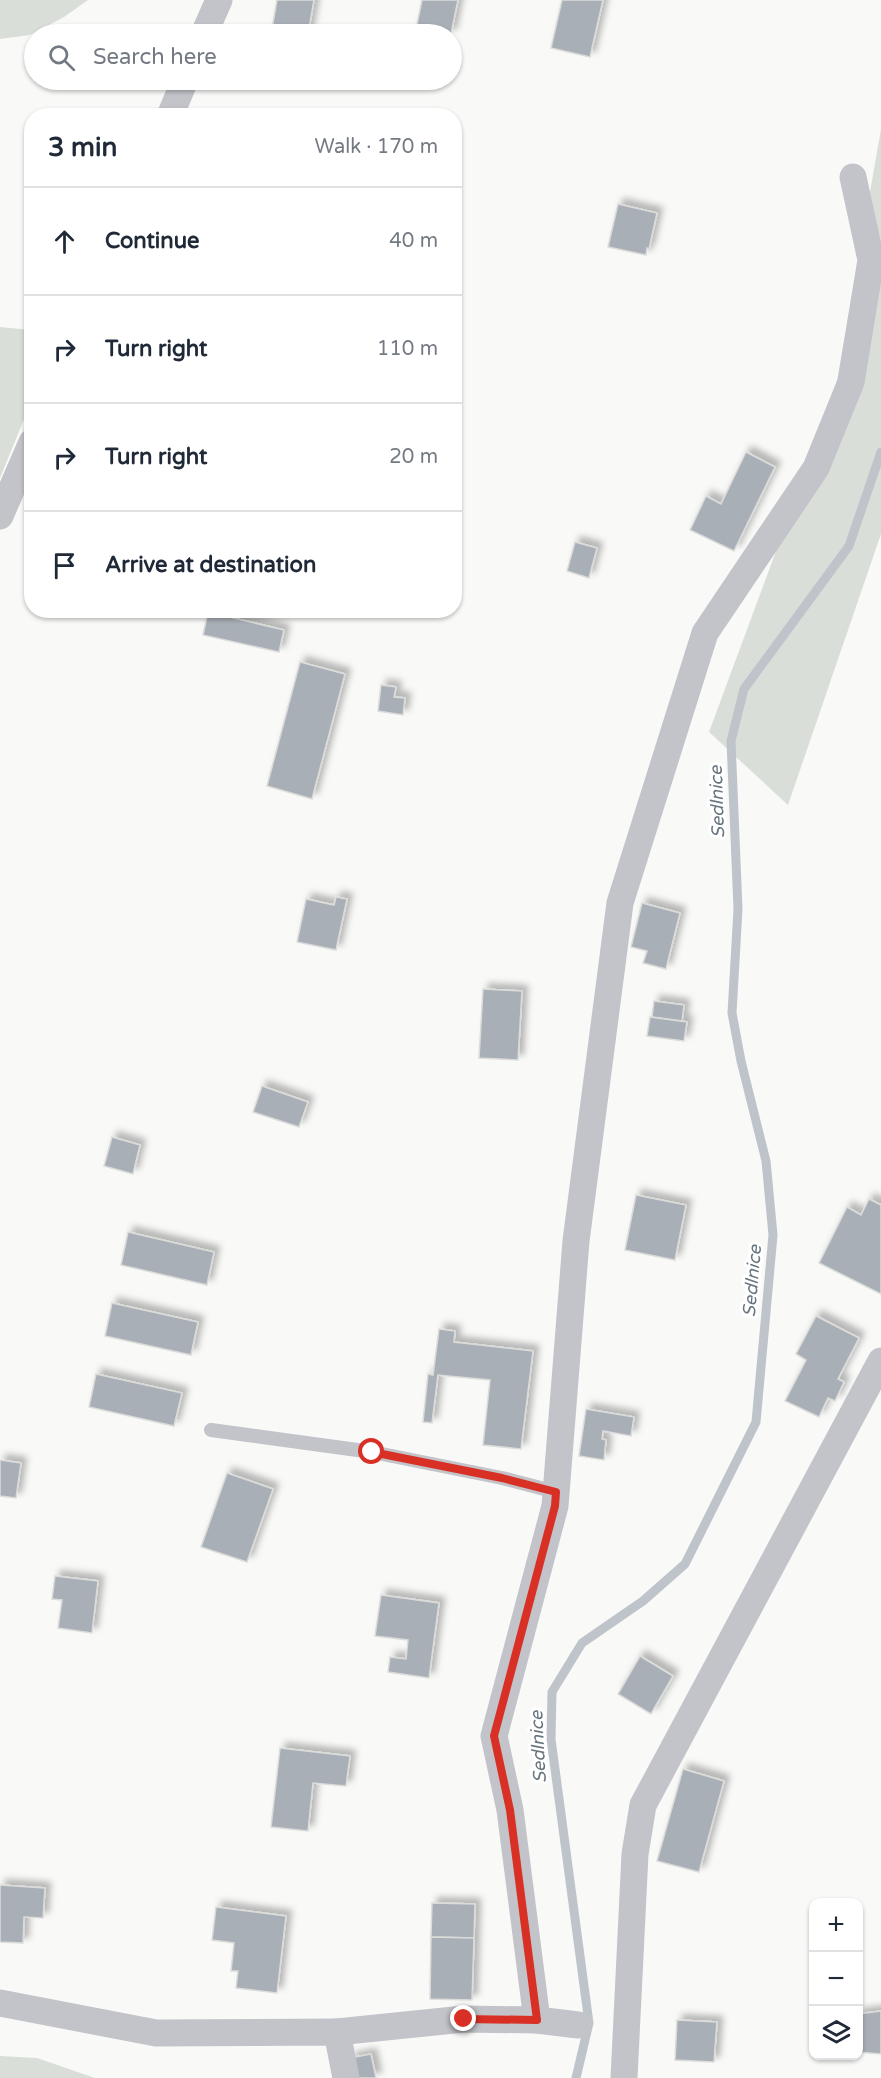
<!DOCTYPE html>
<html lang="en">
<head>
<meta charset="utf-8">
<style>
	body { margin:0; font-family:"Varela Round",sans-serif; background:#f2f2f3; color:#1f2937 }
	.controls { position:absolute; right:18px; bottom:18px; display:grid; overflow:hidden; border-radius:12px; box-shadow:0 2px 4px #0004 }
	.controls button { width:54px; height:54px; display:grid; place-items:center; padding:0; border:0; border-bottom:2px solid #e0e1e3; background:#fff; color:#1f2937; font:30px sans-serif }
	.stop { position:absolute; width:18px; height:18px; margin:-14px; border:4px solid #d93025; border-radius:50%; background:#fff }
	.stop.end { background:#d93025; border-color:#fff; box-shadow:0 2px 6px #0008 }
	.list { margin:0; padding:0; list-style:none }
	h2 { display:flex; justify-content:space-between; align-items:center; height:78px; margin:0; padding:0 24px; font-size:26px }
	h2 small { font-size:20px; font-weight:400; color:#747a83 }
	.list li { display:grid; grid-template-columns:39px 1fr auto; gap:18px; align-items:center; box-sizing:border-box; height:108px; padding:0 24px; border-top:2px solid #e0e1e3 }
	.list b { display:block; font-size:22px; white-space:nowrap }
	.list em { font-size:20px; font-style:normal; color:#747a83 }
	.icon { flex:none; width:33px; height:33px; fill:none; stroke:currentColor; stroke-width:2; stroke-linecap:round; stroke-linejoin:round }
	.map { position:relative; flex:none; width:881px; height:2078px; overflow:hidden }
	.search { position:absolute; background:#fff; box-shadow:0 2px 4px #0004; left:24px; top:24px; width:438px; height:66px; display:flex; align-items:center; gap:15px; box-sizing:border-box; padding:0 21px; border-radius:33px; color:#747a83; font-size:22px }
	.panel { position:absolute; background:#fff; box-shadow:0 2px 4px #0004; left:24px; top:108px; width:438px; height:510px; border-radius:24px }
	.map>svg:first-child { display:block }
	.green { fill:#d9ded8 }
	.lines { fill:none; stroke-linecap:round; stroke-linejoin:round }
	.stream { stroke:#bec4ca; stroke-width:9 }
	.building { fill:#a9afb6; stroke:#dbdcda; stroke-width:1.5; filter:url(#shadow) }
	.lane { stroke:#c2c4c9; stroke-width:14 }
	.street { stroke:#c2c4c9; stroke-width:27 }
	.route { stroke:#d93025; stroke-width:8 }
	.labels { text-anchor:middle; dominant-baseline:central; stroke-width:6; stroke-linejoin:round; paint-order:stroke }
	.water-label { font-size:18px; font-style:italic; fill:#68757f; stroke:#fff }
</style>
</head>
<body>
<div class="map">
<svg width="881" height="2078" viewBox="0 0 881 2078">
	<defs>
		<filter id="shadow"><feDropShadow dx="5.5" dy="-5.5" stdDeviation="3" flood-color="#0004"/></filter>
	</defs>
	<rect width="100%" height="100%" fill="#f9faf8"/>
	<g class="green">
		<path d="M0 0H88L64 17 30 35 0 39Z"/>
		<path d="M881 129V534L788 805 709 732 835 392Z"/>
		<path d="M0 327 31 330V402L0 478Z"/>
		<path d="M0 2056 37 2058 95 2078H0Z"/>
	</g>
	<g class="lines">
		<path class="stream" d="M576 2078 589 2023 551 1739 552 1692 582 1643 643 1601 685 1564 756 1422 773 1235 766 1161 741 1061 732 1013 738 909 731 741 744 689 849 546 881 452"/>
	</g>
	<g class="building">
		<path d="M277 0H314L308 34H271Z"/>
		<path d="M422 0H458L451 34H415Z"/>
		<path d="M562 0H603L590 57 551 48Z"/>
		<path d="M262 80H299L297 89 262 83Z"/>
		<path d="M618 204 657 213 649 249 647 248 646 255 608 247Z"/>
		<path d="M746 452 775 467 734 551 690 530 706 496 721 504Z"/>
		<path d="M575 542 597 548 589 578 567 571Z"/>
		<path d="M208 612 284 630 279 652 203 635Z"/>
		<path d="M300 662 345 674 312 799 267 786Z"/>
		<path d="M381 685 396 687 394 697 405 698 403 715 378 711Z"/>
		<path d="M336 897 347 899 336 950 297 942 306 899 334 905Z"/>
		<path d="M642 903 680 913 666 969 643 963 647 951 631 947Z"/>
		<path d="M483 989 522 991 518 1060 479 1058Z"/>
		<path d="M654 1001 684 1005 682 1021 652 1017Z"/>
		<path d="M650 1017 687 1022 684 1041 647 1036Z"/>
		<path d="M262 1086 308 1102 299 1127 253 1112Z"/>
		<path d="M112 1137 140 1145 133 1174 104 1166Z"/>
		<path d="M636 1195 686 1205 675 1260 625 1250Z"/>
		<path d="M869 1199 881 1205V1294L819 1263 847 1207 861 1215Z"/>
		<path d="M128 1232 214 1252 207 1285 121 1265Z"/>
		<path d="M112 1303 198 1322 191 1355 105 1336Z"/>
		<path d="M816 1316 859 1338 838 1379 844 1382 835 1401 828 1398 819 1417 785 1401 806 1360 796 1354Z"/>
		<path d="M439 1329 455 1331 454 1342 533 1351 521 1449 483 1445 490 1380 438 1375 432 1423 423 1422 428 1374 433 1375Z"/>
		<path d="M96 1374 182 1393 174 1426 89 1407Z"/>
		<path d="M586 1409 634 1417 631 1436 603 1431 602 1439 606 1440 604 1460 579 1456Z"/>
		<path d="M0 1460 21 1463 16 1498 0 1496Z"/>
		<path d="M227 1473 273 1489 247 1562 201 1547Z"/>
		<path d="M55 1576 98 1581 92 1633 58 1628 62 1600 52 1599Z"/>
		<path d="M381 1595 439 1603 429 1678 388 1672 390 1657 406 1659 408 1640 375 1636Z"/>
		<path d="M640 1656 673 1676 651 1714 618 1694Z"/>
		<path d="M280 1748 350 1756 346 1786 313 1783 308 1831 271 1827Z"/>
		<path d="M683 1769 724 1781 699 1872 657 1861Z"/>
		<path d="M0 1885 45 1888 43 1918 24 1917 23 1943 0 1942Z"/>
		<path d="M432 1903 475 1904 474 1938 431 1937Z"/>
		<path d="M216 1907 286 1916 277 1993 236 1988 238 1971H231L234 1943 212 1940Z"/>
		<path d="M431 1937 474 1938 472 2000 430 1999Z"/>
		<path d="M881 2011V2054L858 2052V2014Z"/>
		<path d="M677 2020 717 2022 714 2062 675 2060Z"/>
		<path d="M371 2054 376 2078H354L350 2058Z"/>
	</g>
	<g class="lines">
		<path class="lane" d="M211 1430 372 1452 502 1478 556 1492"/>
		<g class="street">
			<path d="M204 34 219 0"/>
			<path d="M170 116 185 80"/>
			<path d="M0 516 32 442"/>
			<path d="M0 2003 156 2033 337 2032 346 2078"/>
			<path d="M537 2020 510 1810 494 1736 555 1506 576 1241 620 903 705 633 816 468 851 382 871 260 853 177"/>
			<path d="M337 2032 464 2019 537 2020 578 2025"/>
			<path d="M624 2078 635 1854 643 1805 881 1361"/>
		</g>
	</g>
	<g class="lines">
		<path class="route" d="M372 1452 502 1478 556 1492 555 1506 494 1736 510 1810 537 2020 464 2019"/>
	</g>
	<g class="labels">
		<g class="water-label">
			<text transform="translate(717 802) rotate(-92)">Sedlnice</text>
			<text transform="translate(752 1281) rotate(-85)">Sedlnice</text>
			<text transform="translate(538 1747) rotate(-93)">Sedlnice</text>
		</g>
	</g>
</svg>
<div class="controls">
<button>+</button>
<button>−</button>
<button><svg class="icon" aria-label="layers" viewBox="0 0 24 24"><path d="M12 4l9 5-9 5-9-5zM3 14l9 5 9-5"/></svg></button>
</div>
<div class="stop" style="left:372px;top:1452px"></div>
<div class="stop end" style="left:464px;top:2019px"></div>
<div class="search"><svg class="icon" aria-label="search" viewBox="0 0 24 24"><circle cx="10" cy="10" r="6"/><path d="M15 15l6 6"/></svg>Search here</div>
<section class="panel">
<h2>3 min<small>Walk · 170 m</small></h2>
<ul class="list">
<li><svg class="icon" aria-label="ahead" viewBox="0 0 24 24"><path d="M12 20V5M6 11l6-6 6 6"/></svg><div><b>Continue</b></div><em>40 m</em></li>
<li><svg class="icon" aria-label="right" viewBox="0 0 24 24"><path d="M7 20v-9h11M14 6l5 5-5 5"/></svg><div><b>Turn right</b></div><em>110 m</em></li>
<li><svg class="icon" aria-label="right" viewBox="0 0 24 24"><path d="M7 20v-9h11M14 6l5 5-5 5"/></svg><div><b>Turn right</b></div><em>20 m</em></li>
<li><svg class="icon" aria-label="arrive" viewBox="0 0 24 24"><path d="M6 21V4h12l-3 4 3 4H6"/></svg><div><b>Arrive at destination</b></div></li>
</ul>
</section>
</div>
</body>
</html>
